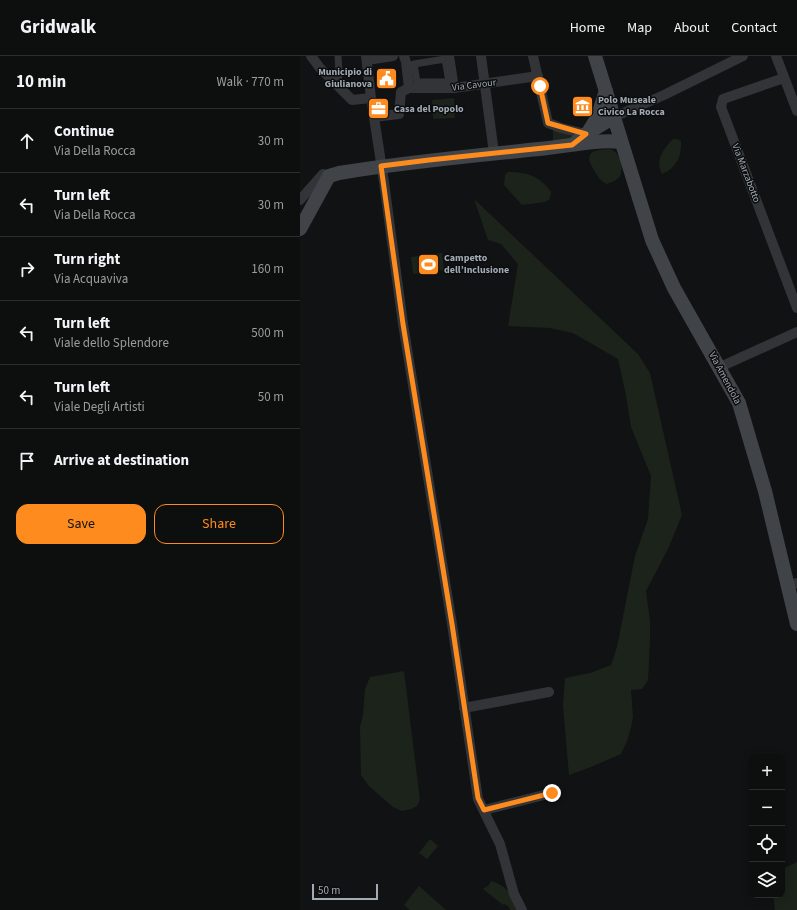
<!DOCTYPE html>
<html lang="en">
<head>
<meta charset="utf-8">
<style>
	body { margin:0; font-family:"Source Sans 3",sans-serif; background:#161717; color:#f1f3f6 }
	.controls { position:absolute; right:12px; bottom:12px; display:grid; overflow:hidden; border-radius:8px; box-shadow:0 2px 10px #0003 }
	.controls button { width:36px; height:36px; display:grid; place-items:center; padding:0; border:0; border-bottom:1px solid #2d2e2e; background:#0d0e0e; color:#f1f3f6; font:20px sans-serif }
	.scale { position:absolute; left:12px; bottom:10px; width:66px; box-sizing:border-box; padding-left:4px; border:2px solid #a2abb5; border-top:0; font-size:11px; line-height:14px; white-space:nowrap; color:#a2abb5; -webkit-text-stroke:3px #0c0d0e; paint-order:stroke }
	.stop { position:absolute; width:12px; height:12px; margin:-9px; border:3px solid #fe8b1e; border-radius:50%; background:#fff }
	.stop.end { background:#fe8b1e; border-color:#fff; box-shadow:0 1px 4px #0008 }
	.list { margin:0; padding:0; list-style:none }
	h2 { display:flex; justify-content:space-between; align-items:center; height:52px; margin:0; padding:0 16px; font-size:17px }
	h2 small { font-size:13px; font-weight:400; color:#9a9c9e }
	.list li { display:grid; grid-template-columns:26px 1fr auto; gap:12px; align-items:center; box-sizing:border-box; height:64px; padding:0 16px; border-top:1px solid #2d2e2e }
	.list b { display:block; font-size:15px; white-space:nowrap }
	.list p { margin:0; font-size:13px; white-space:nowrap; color:#9a9c9e }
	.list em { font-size:13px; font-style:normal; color:#9a9c9e }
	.actions { display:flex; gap:8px; padding:12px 16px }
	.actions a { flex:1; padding:9px 0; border:1px solid #fe8b1e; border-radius:12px; text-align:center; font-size:14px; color:#fe8b1e }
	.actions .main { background:#fe8b1e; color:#111 }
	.icon { flex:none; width:22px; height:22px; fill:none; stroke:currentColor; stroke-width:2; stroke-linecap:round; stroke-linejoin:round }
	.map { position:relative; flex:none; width:497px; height:854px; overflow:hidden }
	header { display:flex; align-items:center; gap:24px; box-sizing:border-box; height:56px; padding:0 20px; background:#0d0e0e; border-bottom:1px solid #2d2e2e }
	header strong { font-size:19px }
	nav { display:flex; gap:22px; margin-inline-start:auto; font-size:14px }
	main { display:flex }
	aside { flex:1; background:#0d0e0e }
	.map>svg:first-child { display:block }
	.green { fill:#1c231b }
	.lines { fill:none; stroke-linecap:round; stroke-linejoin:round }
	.pedestrian { stroke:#323438; stroke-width:7 }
	.minor { stroke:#323438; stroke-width:10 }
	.secondary { stroke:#404448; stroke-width:14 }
	.route { stroke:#fe8b1e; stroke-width:5 }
	.labels { text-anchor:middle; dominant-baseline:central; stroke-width:3; stroke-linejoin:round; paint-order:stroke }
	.poi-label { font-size:10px; font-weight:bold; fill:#a2abb5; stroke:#0c0d0e; text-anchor:start }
	.street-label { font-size:10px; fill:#a2abb5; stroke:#0c0d0e }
</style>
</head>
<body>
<header>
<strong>Gridwalk</strong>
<nav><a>Home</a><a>Map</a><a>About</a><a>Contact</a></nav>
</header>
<main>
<aside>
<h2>10 min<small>Walk · 770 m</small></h2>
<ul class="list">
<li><svg class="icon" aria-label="ahead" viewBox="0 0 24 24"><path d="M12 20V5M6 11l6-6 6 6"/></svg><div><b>Continue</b><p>Via Della Rocca</p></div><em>30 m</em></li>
<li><svg class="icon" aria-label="left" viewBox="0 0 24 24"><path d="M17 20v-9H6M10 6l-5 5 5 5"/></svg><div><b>Turn left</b><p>Via Della Rocca</p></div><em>30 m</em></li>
<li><svg class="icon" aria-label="right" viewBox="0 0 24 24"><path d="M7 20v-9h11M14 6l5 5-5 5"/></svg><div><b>Turn right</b><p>Via Acquaviva</p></div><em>160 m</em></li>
<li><svg class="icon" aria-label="left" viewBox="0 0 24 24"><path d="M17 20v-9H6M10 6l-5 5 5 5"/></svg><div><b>Turn left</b><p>Viale dello Splendore</p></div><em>500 m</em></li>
<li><svg class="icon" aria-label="left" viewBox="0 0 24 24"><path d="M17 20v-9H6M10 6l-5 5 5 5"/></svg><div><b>Turn left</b><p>Viale Degli Artisti</p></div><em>50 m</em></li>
<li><svg class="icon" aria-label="arrive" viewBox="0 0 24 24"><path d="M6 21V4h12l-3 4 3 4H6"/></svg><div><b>Arrive at destination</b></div></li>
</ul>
<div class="actions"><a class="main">Save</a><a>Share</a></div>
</aside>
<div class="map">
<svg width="497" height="854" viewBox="0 0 497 854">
	<rect width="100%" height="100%" fill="#111213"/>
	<g class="green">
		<path d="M154 42 155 62 133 63 132 44Z"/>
		<path d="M253 74 273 78 274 82 253 87Z"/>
		<path d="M373 83H377L381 85C382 100 376 113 362 118 355 104 363 93 373 83Z"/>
		<path d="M310 93C319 95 325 112 320 120 317 125 311 126 307 128 300 125 298 121 294 114 283 96 292 94 310 93Z"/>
		<path d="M208 116C227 116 240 120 251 136L250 143 245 146 222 149 204 129 205 119Z"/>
		<path d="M174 143 338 298 350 317 382 459 368 493 346 535 350 565V585L348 624 342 633 331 634 333 660 331 672 327 685 321 698 291 711 269 719 263 650 265 622 290 617 311 609 317 591 335 500 348 463 351 420 331 371 326 339 318 303 273 277 250 272 208 270 218 208 201 188 188 184Z"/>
		<path d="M142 197 144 214 113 218 111 201Z"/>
		<path d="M104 615 120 744 117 750 111 753 102 755 93 751 69 730 61 719 60 671 63 659 65 633 70 621Z"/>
		<path d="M130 783 138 790 127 803 119 797Z"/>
		<path d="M497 806V854H475L473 839H482V813Z"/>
		<path d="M191 825C206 829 214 841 220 854H210L209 851 204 848 203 849 183 833 189 829Z"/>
		<path d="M119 830 146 854H110L104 849Z"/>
	</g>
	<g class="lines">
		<g class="pedestrian">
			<path d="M38 0 39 16 38 30"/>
			<path d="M145 3 149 26H117L114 8Z"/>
		</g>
		<g class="minor">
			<path d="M11 0 20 12 52 44 71 42"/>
			<path d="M66 0 71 42 84 126 103 268 152 568 178 743 200 788 214 838 222 854"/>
			<path d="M149 0 154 32"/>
			<path d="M181 0 194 97"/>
			<path d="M233 0 248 67 261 72 286 78 288 82"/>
			<path d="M476 0 497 55"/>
			<path d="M67 4 93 0"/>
			<path d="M484 22 423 43 421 51 497 252"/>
			<path d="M109 32H154L238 20"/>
			<path d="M74 61 99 58 101 36 109 32 106 6 104 0"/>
			<path d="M314 61 364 39 443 0"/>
			<path d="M0 144 23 118 29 120"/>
			<path d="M420 311 497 276"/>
			<path d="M487 530 497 527"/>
			<path d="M164 652 249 636"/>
			<path d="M184 754 252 737"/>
		</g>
		<g class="secondary">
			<path d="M295 0 352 184 374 232 439 347 465 435 497 568"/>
			<path d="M289 75 297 62 306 35"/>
			<path d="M274 88 286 78 314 61"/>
			<path d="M0 173 29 120 39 117C105 106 172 100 239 93 266 91 294 83 321 86"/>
		</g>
	</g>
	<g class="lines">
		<path class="route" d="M240 30 248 67 286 78 272 89 129 104 81 110 103 268 152 568 178 742 184 754 252 737"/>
	</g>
	<defs>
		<symbol id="civic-square" viewBox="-11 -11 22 22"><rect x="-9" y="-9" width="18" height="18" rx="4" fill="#fe8b1e" stroke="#0c0d0e"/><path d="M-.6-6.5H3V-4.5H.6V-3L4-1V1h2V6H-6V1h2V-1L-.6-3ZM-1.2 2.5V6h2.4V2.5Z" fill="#fff"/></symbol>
		<symbol id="museum-square" viewBox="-11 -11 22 22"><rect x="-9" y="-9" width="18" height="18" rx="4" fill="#fe8b1e" stroke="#0c0d0e"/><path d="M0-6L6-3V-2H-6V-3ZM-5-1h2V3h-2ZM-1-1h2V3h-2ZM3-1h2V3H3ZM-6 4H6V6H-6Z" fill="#fff"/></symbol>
		<symbol id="office-square" viewBox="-11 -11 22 22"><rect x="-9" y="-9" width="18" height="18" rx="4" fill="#fe8b1e" stroke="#0c0d0e"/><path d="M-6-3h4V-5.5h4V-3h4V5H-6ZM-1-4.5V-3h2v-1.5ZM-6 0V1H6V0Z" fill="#fff"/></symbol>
		<symbol id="stadium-square" viewBox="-11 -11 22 22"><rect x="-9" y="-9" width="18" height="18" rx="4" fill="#fe8b1e" stroke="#0c0d0e"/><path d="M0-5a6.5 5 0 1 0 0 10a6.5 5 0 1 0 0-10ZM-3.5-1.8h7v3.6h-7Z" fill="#fff"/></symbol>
	</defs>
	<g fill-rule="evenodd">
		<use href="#civic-square" x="74" y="10" width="25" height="25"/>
		<use href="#museum-square" x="270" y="38" width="25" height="25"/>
		<use href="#office-square" x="66" y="40" width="25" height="25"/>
		<use href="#stadium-square" x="116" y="196" width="25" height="25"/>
	</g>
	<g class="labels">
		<g class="poi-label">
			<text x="72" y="16" text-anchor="end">Municipio di<tspan x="72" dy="12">Giulianova</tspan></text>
			<text x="298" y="44">Polo Museale<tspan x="298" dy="12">Civico La Rocca</tspan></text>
			<text x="94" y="53">Casa del Popolo</text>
			<text x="144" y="202">Campetto<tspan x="144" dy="12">dell’Inclusione</tspan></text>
		</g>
		<g class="street-label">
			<text transform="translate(174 29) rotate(-7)">Via Cavour</text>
			<text transform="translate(446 117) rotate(69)">Via Marzabotto</text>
			<text transform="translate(425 322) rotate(62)">Via Amendola</text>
		</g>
	</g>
</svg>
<div class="controls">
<button>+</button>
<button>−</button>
<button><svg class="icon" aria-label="locate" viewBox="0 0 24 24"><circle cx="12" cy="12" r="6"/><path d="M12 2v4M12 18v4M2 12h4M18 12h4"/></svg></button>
<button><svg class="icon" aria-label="layers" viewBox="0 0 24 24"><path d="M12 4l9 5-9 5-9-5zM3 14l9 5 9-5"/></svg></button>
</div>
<div class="scale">50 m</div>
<div class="stop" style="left:240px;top:30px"></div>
<div class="stop end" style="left:252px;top:737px"></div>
</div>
</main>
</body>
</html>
